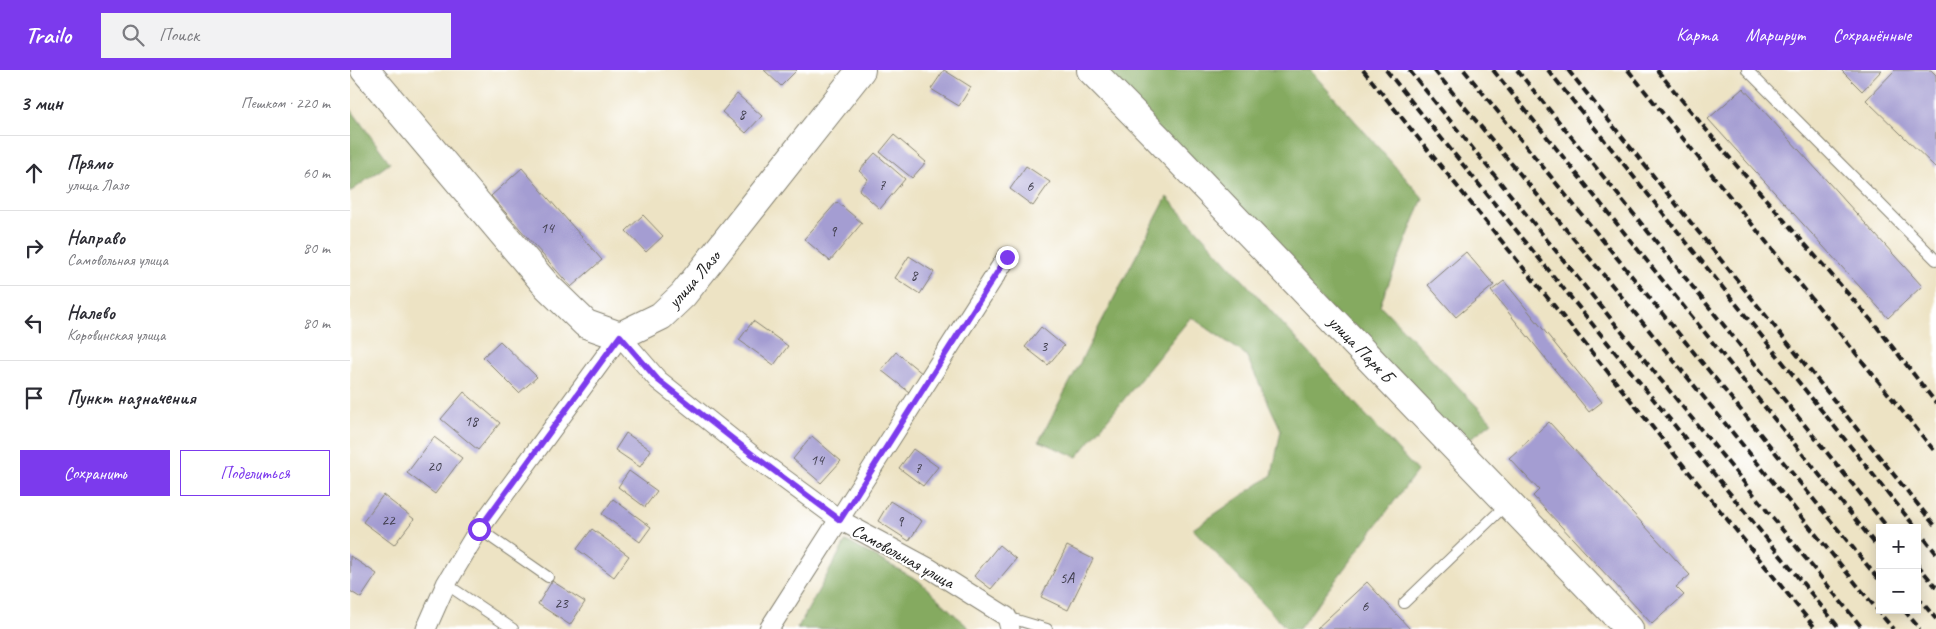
<!DOCTYPE html>
<html lang="ru">
<head>
<meta charset="utf-8">
<style>
	body { margin:0; font-family:Caveat,sans-serif; background:#f2f2f3; color:#2b2b33 }
	.controls { position:absolute; right:15px; bottom:15px; display:grid; overflow:hidden; border-radius:0px; box-shadow:0 2px 12px #0003 }
	.controls button { width:45px; height:45px; display:grid; place-items:center; padding:0; border:0; border-bottom:1px solid #e1e1e2; background:#fff; color:#2b2b33; font:25px sans-serif }
	.stop { position:absolute; width:15px; height:15px; margin:-11px; border:4px solid #7c3aed; border-radius:50%; background:#fff }
	.stop.end { background:#7c3aed; border-color:#fff; box-shadow:0 1px 5px #0008 }
	.list { margin:0; padding:0; list-style:none }
	h2 { display:flex; justify-content:space-between; align-items:center; height:65px; margin:0; padding:0 20px; font-size:21px }
	h2 small { font-size:16px; font-weight:400; color:#7c7c81 }
	.list li { display:grid; grid-template-columns:32px 1fr auto; gap:15px; align-items:center; box-sizing:border-box; height:75px; padding:0 20px; border-top:1px solid #e1e1e2 }
	.list b { display:block; font-size:19px; white-space:nowrap }
	.list p { margin:0; font-size:16px; white-space:nowrap; color:#7c7c81 }
	.list em { font-size:16px; font-style:normal; color:#7c7c81 }
	.actions { display:flex; gap:10px; padding:15px 20px }
	.actions a { flex:1; padding:11px 0; border:1px solid #7c3aed; border-radius:0px; text-align:center; font-size:18px; color:#7c3aed }
	.actions .main { background:#7c3aed; color:#fff }
	.icon { flex:none; width:28px; height:28px; fill:none; stroke:currentColor; stroke-width:2; stroke-linecap:round; stroke-linejoin:round }
	.map { position:relative; flex:none; width:1586px; height:559px; overflow:hidden }
	header { display:flex; align-items:center; gap:30px; box-sizing:border-box; height:70px; padding:0 25px; background:#7c3aed; color:#fff }
	header strong { font-size:24px }
	nav { display:flex; gap:28px; margin-inline-start:auto; font-size:18px }
	.search { width:350px; height:45px; background:#f2f2f3; display:flex; align-items:center; gap:12px; box-sizing:border-box; padding:0 18px; border-radius:0px; color:#7c7c81; font-size:19px }
	main { display:flex }
	aside { flex:1; background:#fff }
	.map>svg:first-child { display:block }
	.forest { fill:#85aa60; stroke:#50633e }
	.building { fill:#a49dd2 }
	.lines { fill:none; stroke-linecap:round; stroke-linejoin:round }
	.lane-casing { stroke:#848070; stroke-width:12 }
	.street-casing { stroke:#848070; stroke-width:21 }
	.secondary-casing { stroke:#848070; stroke-width:30 }
	.lane { stroke:#fff; stroke-width:10 }
	.street { stroke:#fff; stroke-width:19 }
	.secondary { stroke:#fff; stroke-width:28 }
	.rail { stroke:#1c1c1c; stroke-width:4; stroke-dasharray:8 4; stroke-linecap:butt }
	.route { stroke:#7c3aed; stroke-width:6 }
	.labels { text-anchor:middle; dominant-baseline:central; stroke-width:4.5; stroke-linejoin:round; paint-order:stroke }
	.number-label { font-size:15px; fill:#3e3c4a }
	.street-label { font-size:18px; fill:#1c1c1c; stroke:#fff }
</style>
</head>
<body>
<header>
<strong>Trailo</strong>
<div class="search"><svg class="icon" aria-label="search" viewBox="0 0 24 24"><circle cx="10" cy="10" r="6"/><path d="M15 15l6 6"/></svg>Поиск</div>
<nav><a>Карта</a><a>Маршрут</a><a>Сохранённые</a></nav>
</header>
<main>
<aside>
<h2>3 мин<small>Пешком · 220 m</small></h2>
<ul class="list">
<li><svg class="icon" aria-label="ahead" viewBox="0 0 24 24"><path d="M12 20V5M6 11l6-6 6 6"/></svg><div><b>Прямо</b><p>улица Лазо</p></div><em>60 m</em></li>
<li><svg class="icon" aria-label="right" viewBox="0 0 24 24"><path d="M7 20v-9h11M14 6l5 5-5 5"/></svg><div><b>Направо</b><p>Самовольная улица</p></div><em>80 m</em></li>
<li><svg class="icon" aria-label="left" viewBox="0 0 24 24"><path d="M17 20v-9H6M10 6l-5 5 5 5"/></svg><div><b>Налево</b><p>Коровинская улица</p></div><em>80 m</em></li>
<li><svg class="icon" aria-label="arrive" viewBox="0 0 24 24"><path d="M6 21V4h12l-3 4 3 4H6"/></svg><div><b>Пункт назначения</b></div></li>
</ul>
<div class="actions"><a class="main">Сохранить</a><a>Поделиться</a></div>
</aside>
<div class="map">
<svg width="1586" height="559" viewBox="0 0 1586 559">
	<rect width="100%" height="100%" fill="#fff"/>
	<filter id="ink" filterUnits="userSpaceOnUse"><feTurbulence type="fractalNoise" baseFrequency=".02" numOctaves="2"/><feDisplacementMap in="SourceGraphic" scale="10" xChannelSelector="R" yChannelSelector="G"/><feConvolveMatrix kernelMatrix="1 2 1 2 8 2 1 2 1" color-interpolation-filters="sRGB"/></filter>
	<filter id="wash" filterUnits="userSpaceOnUse"><feTurbulence type="fractalNoise" baseFrequency=".0096" numOctaves="4" result="noise"/><feDisplacementMap in="SourceGraphic" scale="20" xChannelSelector="R" yChannelSelector="G"/><feGaussianBlur stdDeviation="1.12" result="paint"/><feColorMatrix in="noise" values="0 0 0 0 0 0 0 0 0 0 0 0 0 0 0 0 0 1.4 0 .05"/><feComposite in="paint" operator="in"/></filter>
	<g filter="url(#wash)">
		<rect width="100%" height="100%" fill="#ede3c4"/>
		<g class="forest">
			<path d="M749 0H960L1073 128 1030 235 1142 352 1112 375Z"/>
			<path d="M0 38 40 93 0 122Z"/>
			<path d="M817 127 1067 401 949 559H937L843 459 922 405 931 360 896 285 841 247 727 387 689 371Z"/>
			<path d="M496 471 568 510 620 559H447Z"/>
		</g>
		<g id="blocks">
			<g class="building">
				<path d="M414 0H447L431 16Z"/>
				<path d="M594 0 621 17 609 36 581 19Z"/>
				<path d="M1491 0H1532L1512 21Z"/>
				<path d="M1545 0H1581L1586 5V98L1516 30Z"/>
				<path d="M1393 18 1572 216 1538 248 1358 49Z"/>
				<path d="M387 24 412 46 396 63 372 42Z"/>
				<path d="M544 65 576 92 562 108 530 82Z"/>
				<path d="M525 83 555 109 530 139 509 120 518 109 509 101Z"/>
				<path d="M676 96 700 112 683 136 660 119Z"/>
				<path d="M172 98 252 190 221 217 141 126Z"/>
				<path d="M487 132 512 153 480 191 454 169Z"/>
				<path d="M293 145 313 166 296 182 276 161Z"/>
				<path d="M1116 182 1144 215 1106 247 1078 215Z"/>
				<path d="M559 186 584 202 570 224 545 208Z"/>
				<path d="M1154 211 1252 332 1239 342 1141 221Z"/>
				<path d="M403 251 438 276 424 295 389 270Z"/>
				<path d="M691 257 714 276 698 295 675 277Z"/>
				<path d="M150 271 187 307 169 323 133 287Z"/>
				<path d="M546 282 573 304 559 322 531 300Z"/>
				<path d="M114 322 150 353 128 380 91 349Z"/>
				<path d="M1199 352 1340 505 1326 517 1334 525 1302 554 1183 426 1189 420 1159 388Z"/>
				<path d="M276 363 301 380 290 397 265 380Z"/>
				<path d="M462 366 491 391 471 413 443 389Z"/>
				<path d="M84 367 112 388 85 424 57 403Z"/>
				<path d="M563 379 588 397 573 416 549 398Z"/>
				<path d="M279 401 307 421 295 437 268 417Z"/>
				<path d="M33 425 64 449 44 475 13 452Z"/>
				<path d="M263 429 301 457 290 472 252 444Z"/>
				<path d="M540 431 572 451 559 471 528 451Z"/>
				<path d="M242 459 279 486 264 507 227 479Z"/>
				<path d="M649 475 666 489 641 519 624 506Z"/>
				<path d="M717 476 743 489 718 540 691 527Z"/>
				<path d="M0 486 27 504 11 528 0 521Z"/>
				<path d="M202 511 235 532 220 555 188 534Z"/>
				<path d="M1017 512 1060 559H966Z"/>
			</g>
		</g>
	</g>
	<g filter="url(#ink)">
		<use href="#blocks" fill-opacity="0" stroke="#848070" stroke-width="1"/>
		<g class="lines">
			<defs>
				<g id="lane">
					<path d="M1397 0 1586 190"/>
					<path d="M129 459 198 507"/>
					<path d="M96 514 163 559"/>
					<path d="M1054 533 1158 433"/>
					<path d="M657 547 697 559"/>
				</g>
				<g id="street">
					<path d="M76 559 96 514 129 459 270 266 308 310 407 389 490 450 579 498 657 547 660 559"/>
					<path d="M419 559 657 187"/>
				</g>
				<g id="secondary">
					<path d="M15 0 197 216 236 254 270 266 311 246 333 225 511 0"/>
					<path d="M741 0 807 67 1279 559"/>
				</g>
			</defs>
			<use href="#lane" class="lane-casing"/>
			<use href="#street" class="street-casing"/>
			<use href="#secondary" class="secondary-casing"/>
			<use href="#lane" class="lane"/>
			<use href="#street" class="street"/>
			<use href="#secondary" class="secondary"/>
			<g class="rail">
				<path d="M1013 0 1466 559"/>
				<path d="M1036 0 1490 559"/>
				<path d="M1059 0 1513 559"/>
				<path d="M1084 0 1271 226 1543 559"/>
				<path d="M1114 0 1530 511"/>
				<path d="M1143 0 1530 480"/>
				<path d="M1167 0 1538 458"/>
				<path d="M1198 0 1566 458"/>
				<path d="M1218 0 1586 457"/>
				<path d="M1278 0 1586 383"/>
				<path d="M1307 0 1373 80 1527 257 1586 333"/>
				<path d="M1567 459 1586 483"/>
				<path d="M1567 494 1586 517"/>
				<path d="M1567 526 1586 549"/>
				<path d="M1554 540 1570 559"/>
			</g>
		</g>
	</g>
	<g class="lines" filter="url(#ink)">
		<path class="route" d="M129 459 270 266 308 310 407 388 490 450 657 187"/>
	</g>
	<g class="labels">
		<g class="number-label">
			<text x="392" y="44">8</text>
			<text x="532" y="115">7</text>
			<text x="680" y="116">6</text>
			<text x="197" y="158">14</text>
			<text x="483" y="161">9</text>
			<text x="564" y="205">8</text>
			<text x="694" y="276">3</text>
			<text x="121" y="351">18</text>
			<text x="467" y="390">14</text>
			<text x="84" y="396">20</text>
			<text x="568" y="398">7</text>
			<text x="38" y="450">22</text>
			<text x="550" y="451">9</text>
			<text x="717" y="508">5А</text>
			<text x="211" y="533">23</text>
			<text x="1015" y="536">6</text>
		</g>
		<g class="street-label">
			<text transform="translate(344 209) rotate(-49)">улица Лазо</text>
			<text transform="translate(1011 279) rotate(46)">улица Парк Б</text>
			<text transform="translate(553 486) rotate(29)">Самовольная улица</text>
		</g>
	</g>
</svg>
<div class="controls">
<button>+</button>
<button>−</button>
</div>
<div class="stop" style="left:129px;top:459px"></div>
<div class="stop end" style="left:657px;top:187px"></div>
</div>
</main>
</body>
</html>
